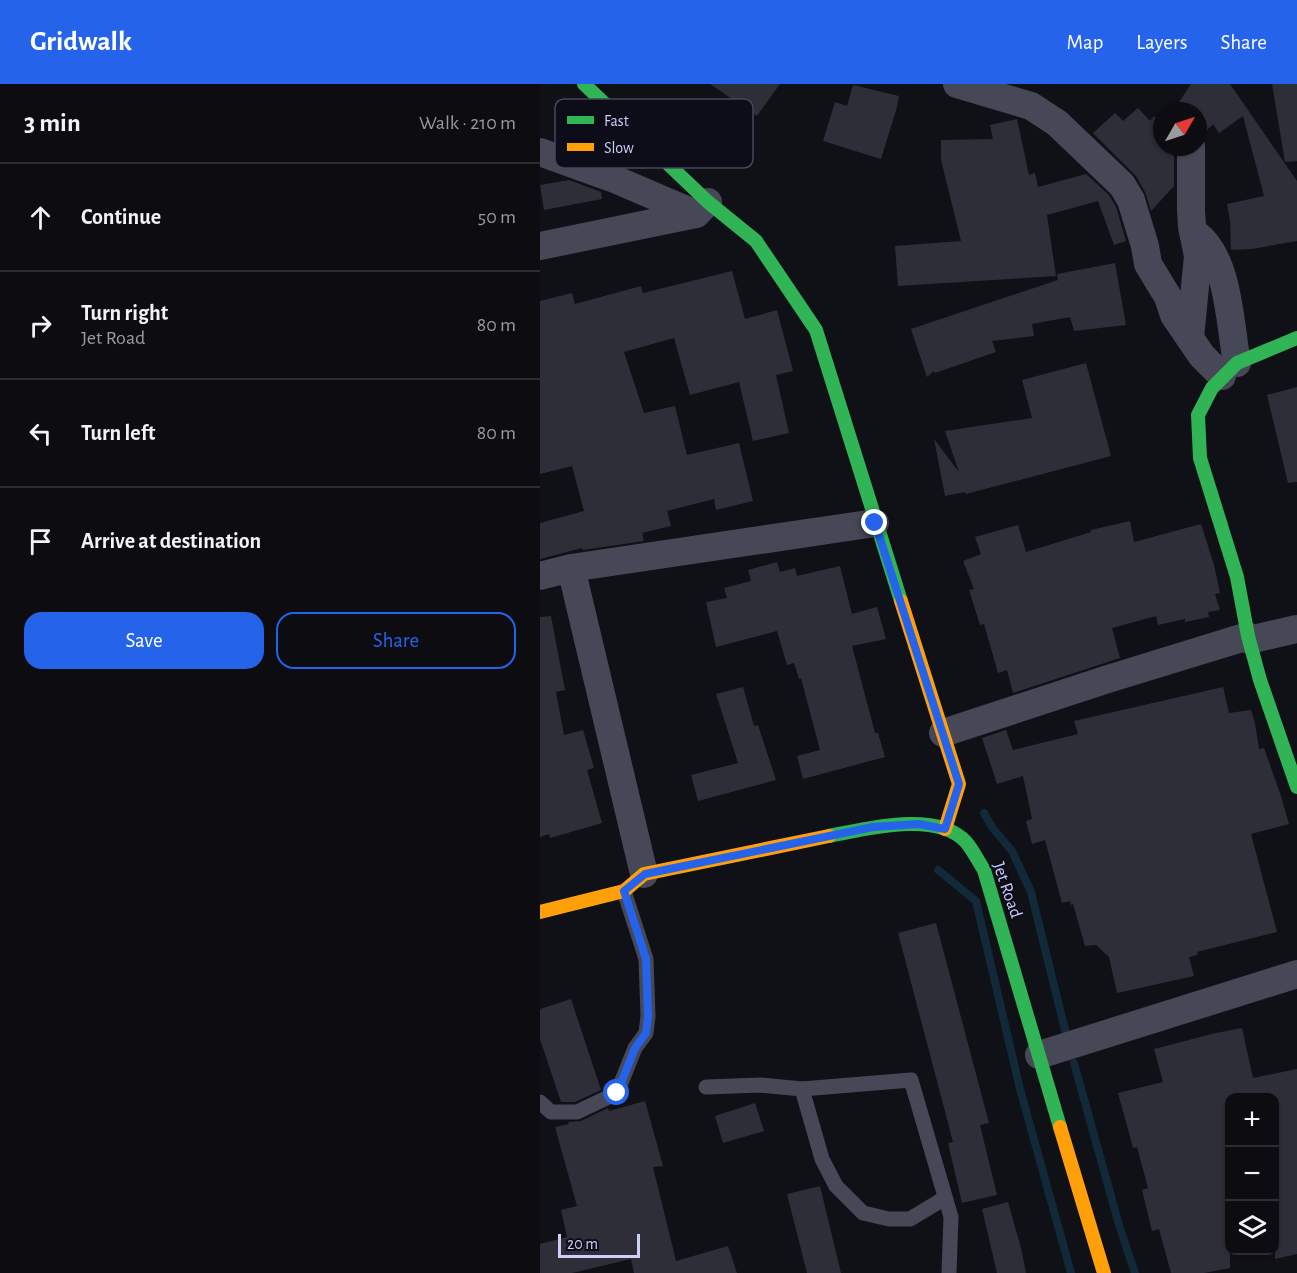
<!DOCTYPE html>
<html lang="en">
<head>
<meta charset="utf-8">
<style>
	body { margin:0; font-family:"Alegreya Sans",sans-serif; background:#1a1a1f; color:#f1f3f6 }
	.controls { position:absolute; right:18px; bottom:18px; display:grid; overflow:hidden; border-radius:12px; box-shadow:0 2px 4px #0004 }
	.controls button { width:54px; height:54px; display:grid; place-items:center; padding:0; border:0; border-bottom:2px solid #2c2c31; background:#0c0c11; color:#f1f3f6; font:30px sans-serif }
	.compass { position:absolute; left:613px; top:18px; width:54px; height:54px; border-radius:50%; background:#0c0c11; box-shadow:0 2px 4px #0004; rotate:51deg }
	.scale { position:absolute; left:18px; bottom:15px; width:82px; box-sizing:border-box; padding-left:6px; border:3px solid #cccff9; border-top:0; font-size:16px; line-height:21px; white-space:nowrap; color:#cccff9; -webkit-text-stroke:4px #0d0d1a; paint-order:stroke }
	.stop { position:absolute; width:18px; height:18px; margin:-14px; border:4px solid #2563eb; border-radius:50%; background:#fff }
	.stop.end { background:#2563eb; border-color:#fff; box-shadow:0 2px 6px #0008 }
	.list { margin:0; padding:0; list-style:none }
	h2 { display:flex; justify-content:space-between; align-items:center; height:78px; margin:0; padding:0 24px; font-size:26px }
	h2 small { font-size:20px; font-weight:400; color:#9a9b9f }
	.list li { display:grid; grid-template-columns:39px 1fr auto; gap:18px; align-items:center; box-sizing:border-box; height:108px; padding:0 24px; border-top:2px solid #2c2c31 }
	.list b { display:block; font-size:22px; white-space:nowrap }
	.list p { margin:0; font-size:20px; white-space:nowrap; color:#9a9b9f }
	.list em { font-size:20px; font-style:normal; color:#9a9b9f }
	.actions { display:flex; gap:12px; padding:18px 24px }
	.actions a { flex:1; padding:14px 0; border:2px solid #2563eb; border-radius:18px; text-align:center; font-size:21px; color:#2563eb }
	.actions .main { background:#2563eb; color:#fff }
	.icon { flex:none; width:33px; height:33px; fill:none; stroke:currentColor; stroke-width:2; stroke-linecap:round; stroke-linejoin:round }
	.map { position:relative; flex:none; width:757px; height:1189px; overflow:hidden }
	header { display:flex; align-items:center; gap:36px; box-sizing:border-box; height:84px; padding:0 30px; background:#2563eb; color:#fff }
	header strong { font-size:28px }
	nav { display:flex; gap:33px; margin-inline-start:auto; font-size:21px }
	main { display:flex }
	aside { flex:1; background:#0c0c11 }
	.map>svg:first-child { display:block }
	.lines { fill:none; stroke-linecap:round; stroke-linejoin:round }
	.stream { stroke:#12293a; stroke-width:8 }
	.building { fill:#2e2e39 }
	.lane { stroke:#464857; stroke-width:15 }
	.street { stroke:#464857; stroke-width:28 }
	.fast { stroke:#30b455; stroke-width:14 }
	.slow { stroke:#ff9f0a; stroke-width:14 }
	.route { stroke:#2563eb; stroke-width:8 }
	.labels { text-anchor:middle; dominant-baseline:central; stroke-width:4.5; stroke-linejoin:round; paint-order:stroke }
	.street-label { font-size:18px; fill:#cccff9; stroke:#0d0d1a }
	.key { fill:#0d0d1a; stroke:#46475d; stroke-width:1.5 }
	.key-label { font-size:16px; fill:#cccff9 }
</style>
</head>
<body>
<header>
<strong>Gridwalk</strong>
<nav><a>Map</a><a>Layers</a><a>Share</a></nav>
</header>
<main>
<aside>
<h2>3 min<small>Walk · 210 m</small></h2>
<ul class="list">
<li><svg class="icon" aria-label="ahead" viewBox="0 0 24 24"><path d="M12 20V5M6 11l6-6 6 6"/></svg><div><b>Continue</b></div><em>50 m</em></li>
<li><svg class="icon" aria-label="right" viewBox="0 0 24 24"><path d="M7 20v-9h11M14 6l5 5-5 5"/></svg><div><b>Turn right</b><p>Jet Road</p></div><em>80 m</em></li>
<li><svg class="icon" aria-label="left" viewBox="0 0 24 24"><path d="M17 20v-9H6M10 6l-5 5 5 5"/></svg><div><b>Turn left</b></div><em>80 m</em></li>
<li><svg class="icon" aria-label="arrive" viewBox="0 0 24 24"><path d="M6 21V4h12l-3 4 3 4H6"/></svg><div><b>Arrive at destination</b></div></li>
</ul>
<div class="actions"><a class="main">Save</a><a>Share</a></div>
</aside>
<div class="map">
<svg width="757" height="1189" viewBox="0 0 757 1189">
	<rect width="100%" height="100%" fill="#101017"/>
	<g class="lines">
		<g class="stream">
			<path d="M444 729 452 743 472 767 491 808 525 946"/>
			<path d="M398 786 436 817 480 1005 531 1189"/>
			<path d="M534 979 579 1141 595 1189"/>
		</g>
	</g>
	<g class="building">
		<path d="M170 0H240L217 32Z"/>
		<path d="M651 0H690L757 97V157L712 165 691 166 690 137 687 120 724 112 703 32 679 49 673 40 662 51 658 48V27H633Z"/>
		<path d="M732 0H757V77L745 78Z"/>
		<path d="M313 1 359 12 357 23 341 75 283 57 295 18 307 22Z"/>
		<path d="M598 24 610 37 614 32 622 41V63H634V102L611 127 605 108 596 92 553 49 575 29 583 37Z"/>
		<path d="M477 35 489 91 495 89 498 103 546 90 569 111 576 123 586 157 574 161 558 117 507 131 516 192 358 202 355 162 421 157 401 76V56L453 55 450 41Z"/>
		<path d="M29 96 61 108 62 115 4 126 0 101Z"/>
		<path d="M575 179 586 241 534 247 530 233 492 240 494 252 452 257 456 268 395 289 394 287 387 293 371 245 518 196 517 190Z"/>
		<path d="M192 187 205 235 237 226 253 287 236 291 249 349 213 357 199 298 150 311 134 254 84 268 104 329 135 322 147 371 199 359 213 417 176 426 174 415 127 427 131 442 102 449 104 457 43 466 42 464 0 475V439L44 427 32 382 0 390V217L32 209 35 220 101 202 103 209Z"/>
		<path d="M546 279 571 372 426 410 425 408 405 412 394 355 419 388 405 347 492 334 482 296Z"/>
		<path d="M757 303V398L748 399 727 311Z"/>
		<path d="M590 437 594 458 661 440 674 481 680 509 675 510 680 526 668 528 669 533 645 538V535L618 541 616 532 572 544 580 574 473 609 467 586 458 589 444 540 440 541 429 506 434 505 423 477 441 470 435 453 478 441 486 468 551 448V446Z"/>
		<path d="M237 478 240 488 255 484 257 492 300 482 312 530 337 523 346 555 312 562 335 649H338L345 673 263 695 257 672 280 666 261 594 259 595 254 579 247 581 237 547 176 563 166 518 187 514 184 504 211 497 208 486Z"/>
		<path d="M11 532 25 606 16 608 24 651 43 646 54 684 47 686 62 739 10 754 9 750 0 753V533Z"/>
		<path d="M203 603 214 642 218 641 236 696 158 717 151 691 198 679 176 610Z"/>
		<path d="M683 603 689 629 711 626 715 639 719 665 724 664 741 712 749 740 711 750 737 848 657 868 658 871 649 873 654 892 577 909 569 873 556 861 545 862 533 820 531 821 530 817 522 819 505 756 492 760 486 737 492 735 483 692 457 700 442 654 466 646 473 666 538 650 534 637Z"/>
		<path d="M396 839 449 1039 440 1041 457 1111 422 1119 408 1059 413 1058 358 849Z"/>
		<path d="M31 915 61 1006 35 1018H21L0 955V925Z"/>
		<path d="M702 944 713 994 757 985V1170L735 1175V1014H690V1184L664 1189H631L619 1145 612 1147 602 1106 608 1104 597 1063 593 1064 578 1009 623 998 614 965 676 949Z"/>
		<path d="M105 1017 123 1082 113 1083 136 1177 188 1162 197 1189H94L91 1175 32 1189H0V1160L27 1153 21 1126 37 1122 15 1043 29 1040 28 1038 41 1037 68 1024 69 1027Z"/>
		<path d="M215 1019 224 1047 183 1059 175 1032Z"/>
		<path d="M280 1102 301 1189H267L247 1110Z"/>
		<path d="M468 1118 481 1164 486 1189H457L442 1125Z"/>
	</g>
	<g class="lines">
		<g class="lane">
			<path d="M166 1003 221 1001 262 1005 371 996 411 1133 409 1189"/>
			<path d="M262 1005 282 1075 296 1102 323 1129 349 1135H370L405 1114"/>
			<path d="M0 1018 11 1028H37L77 1009 95 964 106 949 108 932 106 875 84 807"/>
		</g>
		<g class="street">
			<path d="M417 0 491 22 517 39 582 101 591 116 605 162 608 180 628 213 634 231 662 272 682 292"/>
			<path d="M0 68 72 94 156 130"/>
			<path d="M656 150C689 173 690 242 697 279"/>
			<path d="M0 162 156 130 168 118"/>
			<path d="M650 254 658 172 652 143 651 126V63"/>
			<path d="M31 484 104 790"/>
			<path d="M0 492 31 484 335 439"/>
			<path d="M709 556 757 545"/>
			<path d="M403 649 568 595 708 552"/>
			<path d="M499 971 757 890"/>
		</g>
		<g class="fast">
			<path d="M44 0 168 118 216 157 276 246 361 517"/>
			<path d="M757 254 697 279 672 304 658 331 660 374 697 493 708 552 720 596 757 703"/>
			<path d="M289 752C326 745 397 726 426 758 433 766 438 777 444 786L520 1043"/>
		</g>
		<g class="slow">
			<path d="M361 517 419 700 405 745"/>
			<path d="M0 828 84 807 104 790 289 752"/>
			<path d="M520 1043 564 1189"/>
		</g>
	</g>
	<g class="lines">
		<path class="route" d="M77 1009 95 964 106 949 108 932 106 875 84 807 105 790 333 743 379 740 405 745 419 700 335 439"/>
	</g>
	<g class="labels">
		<g class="street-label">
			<text transform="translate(467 806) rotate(71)">Jet Road</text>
		</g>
	</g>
	<rect x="15" y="15" width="198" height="69" rx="9" class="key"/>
	<rect x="27" y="32" width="27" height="8" fill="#30b455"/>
	<rect x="27" y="59" width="27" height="8" fill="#ff9f0a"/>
	<g class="key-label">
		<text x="64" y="42">Fast</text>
		<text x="64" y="69">Slow</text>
	</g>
</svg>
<div class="controls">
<button>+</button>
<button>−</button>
<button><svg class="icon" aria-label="layers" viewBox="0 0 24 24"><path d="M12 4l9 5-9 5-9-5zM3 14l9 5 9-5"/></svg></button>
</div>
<svg class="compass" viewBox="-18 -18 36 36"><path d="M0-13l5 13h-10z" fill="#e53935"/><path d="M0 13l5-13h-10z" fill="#9a9b9f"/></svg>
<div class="scale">20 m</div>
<div class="stop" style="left:77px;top:1009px"></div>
<div class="stop end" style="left:335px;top:439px"></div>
</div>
</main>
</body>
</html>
